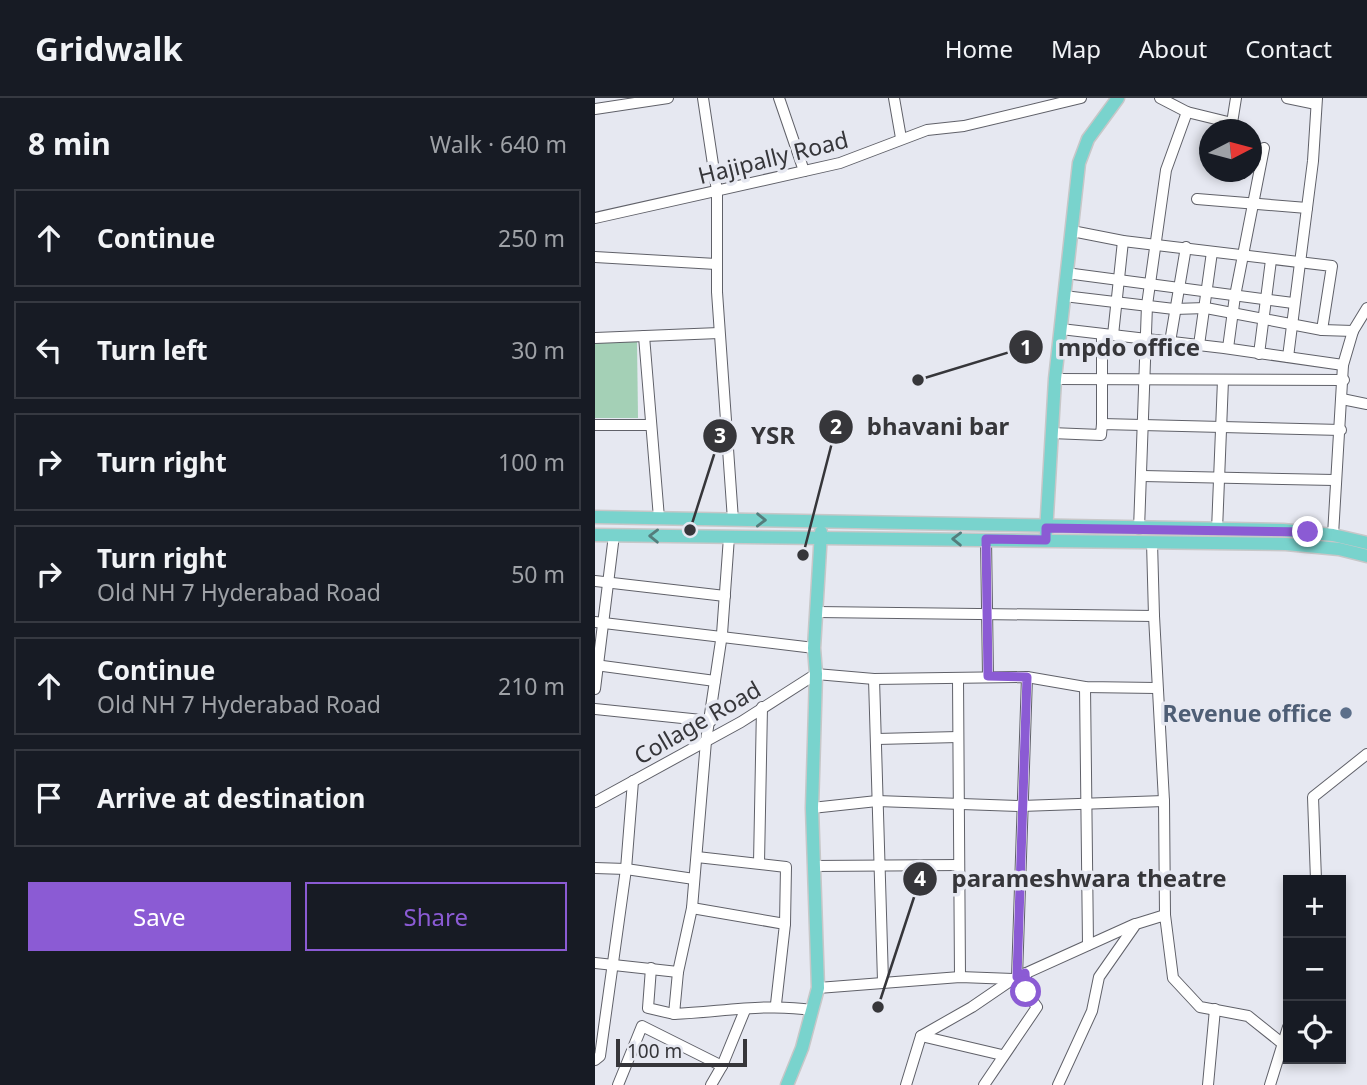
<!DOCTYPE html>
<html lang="en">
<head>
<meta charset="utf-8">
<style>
	body { margin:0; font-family:"Noto Sans",sans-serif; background:#242831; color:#f1f3f6 }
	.controls { position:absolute; right:21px; bottom:21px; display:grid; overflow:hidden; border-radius:0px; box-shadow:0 4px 10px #0003 }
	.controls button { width:63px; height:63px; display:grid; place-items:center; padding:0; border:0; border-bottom:2px solid #363941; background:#171b24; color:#f1f3f6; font:35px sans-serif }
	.compass { position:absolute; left:604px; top:21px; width:63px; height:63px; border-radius:50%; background:#171b24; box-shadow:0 4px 10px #0003; rotate:84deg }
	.scale { position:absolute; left:21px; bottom:18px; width:131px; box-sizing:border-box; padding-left:7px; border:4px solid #36363a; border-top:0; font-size:19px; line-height:24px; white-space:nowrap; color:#36363a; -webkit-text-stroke:5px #e6e8f1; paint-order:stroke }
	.stop { position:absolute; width:21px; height:21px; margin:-16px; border:5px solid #8b5bd4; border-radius:50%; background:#fff }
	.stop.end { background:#8b5bd4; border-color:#fff; box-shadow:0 2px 7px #0008 }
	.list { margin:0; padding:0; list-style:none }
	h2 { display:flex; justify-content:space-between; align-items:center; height:91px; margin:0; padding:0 28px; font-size:30px }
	h2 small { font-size:23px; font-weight:400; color:#9ea1a6 }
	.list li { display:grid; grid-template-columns:46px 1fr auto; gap:21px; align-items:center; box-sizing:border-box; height:98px; margin:0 14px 14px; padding:0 14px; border:2px solid #363941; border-radius:0px }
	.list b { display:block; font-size:26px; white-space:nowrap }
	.list p { margin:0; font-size:23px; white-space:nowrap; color:#9ea1a6 }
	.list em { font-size:23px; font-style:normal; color:#9ea1a6 }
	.actions { display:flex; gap:14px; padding:21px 28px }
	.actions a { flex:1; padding:16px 0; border:2px solid #8b5bd4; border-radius:0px; text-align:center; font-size:24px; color:#8b5bd4 }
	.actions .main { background:#8b5bd4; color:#fff }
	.icon { flex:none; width:38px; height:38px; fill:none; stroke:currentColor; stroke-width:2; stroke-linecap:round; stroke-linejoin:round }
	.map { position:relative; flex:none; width:772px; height:987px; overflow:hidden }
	header { display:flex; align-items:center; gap:42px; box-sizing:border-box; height:98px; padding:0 35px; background:#171b24; border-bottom:2px solid #363941 }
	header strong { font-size:33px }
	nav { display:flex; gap:38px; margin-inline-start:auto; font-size:24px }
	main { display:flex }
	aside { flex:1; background:#171b24 }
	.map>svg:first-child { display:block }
	.green { fill:#a4d0b6 }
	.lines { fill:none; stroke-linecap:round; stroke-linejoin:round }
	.minor-casing { stroke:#606169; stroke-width:12 }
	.major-casing { stroke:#c7c7c8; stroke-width:15 }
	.minor { stroke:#fff; stroke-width:10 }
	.major { stroke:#79d3cd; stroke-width:12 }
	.oneway { stroke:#547d7c }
	.route { stroke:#8b5bd4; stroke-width:9 }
	.service-dot { fill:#5c6f8a; stroke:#e6e8f1; stroke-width:2.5 }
	.labels { text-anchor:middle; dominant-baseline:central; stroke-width:7; stroke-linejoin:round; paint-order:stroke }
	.street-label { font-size:23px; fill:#36363a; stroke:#e6e8f1 }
	.service-label { font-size:23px; font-weight:bold; fill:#4e5e75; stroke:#e6e8f1; text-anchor:end }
	.leader { fill:none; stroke:#36363a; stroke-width:2.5 }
	.callout-dot { fill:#36363a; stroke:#e6e8f1; stroke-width:2.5 }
	.mark-label { font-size:21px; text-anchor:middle; font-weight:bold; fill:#fff }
	.callout-label { font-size:24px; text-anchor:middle; font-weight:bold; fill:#36363a; stroke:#e6e8f1; stroke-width:7; stroke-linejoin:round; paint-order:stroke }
</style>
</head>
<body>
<header>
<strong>Gridwalk</strong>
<nav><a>Home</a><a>Map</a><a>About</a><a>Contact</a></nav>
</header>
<main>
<aside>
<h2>8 min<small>Walk · 640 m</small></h2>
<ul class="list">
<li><svg class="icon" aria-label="ahead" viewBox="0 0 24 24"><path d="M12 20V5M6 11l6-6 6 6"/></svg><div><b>Continue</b></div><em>250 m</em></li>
<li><svg class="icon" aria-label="left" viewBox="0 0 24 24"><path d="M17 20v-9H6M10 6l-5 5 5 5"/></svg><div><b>Turn left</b></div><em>30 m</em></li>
<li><svg class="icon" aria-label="right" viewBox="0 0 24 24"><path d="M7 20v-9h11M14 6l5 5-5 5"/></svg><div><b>Turn right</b></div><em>100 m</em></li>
<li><svg class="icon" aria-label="right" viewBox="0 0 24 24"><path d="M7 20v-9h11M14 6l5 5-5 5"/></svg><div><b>Turn right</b><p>Old NH 7 Hyderabad Road</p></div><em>50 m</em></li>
<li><svg class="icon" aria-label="ahead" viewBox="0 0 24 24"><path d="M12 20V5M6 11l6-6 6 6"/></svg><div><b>Continue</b><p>Old NH 7 Hyderabad Road</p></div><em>210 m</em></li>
<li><svg class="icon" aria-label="arrive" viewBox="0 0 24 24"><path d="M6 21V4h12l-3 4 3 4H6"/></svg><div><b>Arrive at destination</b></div></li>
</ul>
<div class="actions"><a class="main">Save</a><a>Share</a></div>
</aside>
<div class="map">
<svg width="772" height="987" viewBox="0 0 772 987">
	<rect width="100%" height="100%" fill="#e6e8f1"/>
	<path class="green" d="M0 243H42L43 320H0Z"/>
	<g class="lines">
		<defs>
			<g id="minor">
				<path d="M108 0 122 93V194L138 422"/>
				<path d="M184 0 209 73"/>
				<path d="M299 0 306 40"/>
				<path d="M692 0 721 6"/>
				<path d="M0 11 73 0"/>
				<path d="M592 14 637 25 641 0"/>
				<path d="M602 101 712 110"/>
				<path d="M0 120 245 65 332 32 369 28 486 0"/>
				<path d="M477 133 528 143 737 168 727 232"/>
				<path d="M0 159 121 166"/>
				<path d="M471 175 698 205"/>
				<path d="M469 198 579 211 611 210 727 232 758 233"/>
				<path d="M466 231 629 250 748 267"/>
				<path d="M507 236V326"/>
				<path d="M518 237 528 143"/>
				<path d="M49 238 64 420"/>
				<path d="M0 240 124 235"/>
				<path d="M575 244 591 149"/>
				<path d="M604 247 617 154"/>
				<path d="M633 250 640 198 669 50"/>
				<path d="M664 256 676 162"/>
				<path d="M693 259 718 63 722 0"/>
				<path d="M460 281 749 282"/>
				<path d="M747 301 772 306"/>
				<path d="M0 327H56"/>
				<path d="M456 335 506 337 507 326 746 332"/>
				<path d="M548 378 739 382"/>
				<path d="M544 431 552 207 571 72 592 14 565 0"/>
				<path d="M622 432 628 282"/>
				<path d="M738 437 748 267 758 233 772 210"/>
				<path d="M134 439 127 536 111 643 97 810 83 874 79 916C126 914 171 905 217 912"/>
				<path d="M391 441 393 578"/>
				<path d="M0 483 130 498"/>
				<path d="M222 514 559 518 557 444"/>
				<path d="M559 518 569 703 570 817"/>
				<path d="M0 524 219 550"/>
				<path d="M0 567 120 583"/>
				<path d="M363 580 365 879"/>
				<path d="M279 581 288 883"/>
				<path d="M490 589 493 847"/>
				<path d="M0 591 19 437"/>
				<path d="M0 611 116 623"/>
				<path d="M282 641 363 639"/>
				<path d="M0 704 146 624 221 576 279 581 432 579 490 589 561 590"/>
				<path d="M217 710 282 703 426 708 569 703"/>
				<path d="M102 759 191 769 190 826"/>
				<path d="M164 765 167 609"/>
				<path d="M218 768 364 767"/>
				<path d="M0 770 31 771 99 781"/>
				<path d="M721 782 718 699 772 656"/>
				<path d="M97 810 190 826 181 906"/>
				<path d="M0 865 83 874"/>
				<path d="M56 870 53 910 79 916"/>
				<path d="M422 879 432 579"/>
				<path d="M223 890 365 879 418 881 540 826"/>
				<path d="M326 938 407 957"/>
				<path d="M0 962 5 958 31 771 38 683"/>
				<path d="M127 968 150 912"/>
				<path d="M23 987 47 928 127 968 116 987"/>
				<path d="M311 987 326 938 377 909 418 881"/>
				<path d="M389 987 442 909 431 894V875"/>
				<path d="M463 987 497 913 504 879 541 826 570 817 578 880 605 909 653 918 688 946"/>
				<path d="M613 987 620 911"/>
				<path d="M675 987 693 929"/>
			</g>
			<g id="major">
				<path d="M0 419 688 432 738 437 772 445"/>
				<path d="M451 435 460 281 484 65 493 41 523 0"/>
				<path d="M0 437 691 446 744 451 772 458"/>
				<path d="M192 987 207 950 223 890 217 710 221 576 219 550 226 434"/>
			</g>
		</defs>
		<use href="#minor" class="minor-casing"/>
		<use href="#major" class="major-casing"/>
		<use href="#minor" class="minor"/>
		<use href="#major" class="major"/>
	</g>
	<defs><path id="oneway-chevron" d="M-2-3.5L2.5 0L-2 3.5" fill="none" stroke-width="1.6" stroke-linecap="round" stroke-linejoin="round" transform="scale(1.75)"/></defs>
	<g class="oneway">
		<use href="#oneway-chevron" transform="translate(166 422) rotate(1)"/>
		<use href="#oneway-chevron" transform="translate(59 438) rotate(-179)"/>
		<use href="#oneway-chevron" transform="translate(362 441) rotate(-179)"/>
	</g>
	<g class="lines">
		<path class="route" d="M431 894 430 875 422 879 432 579 393 578 391 441 451 442V430L713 434"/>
	</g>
	<circle class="service-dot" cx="751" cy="615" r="7"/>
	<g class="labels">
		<g class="street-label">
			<text transform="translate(178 59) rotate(-14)">Hajipally Road</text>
			<text transform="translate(102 624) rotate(-30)">Collage Road</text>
		</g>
		<g class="service-label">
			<text x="737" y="615">Revenue office</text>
		</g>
	</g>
	<path class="leader" d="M323 282L431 249M208 457L241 329M95 432L125 338M283 909L325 781"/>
	<g class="callout-dot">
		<circle cx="323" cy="282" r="7"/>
		<circle cx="208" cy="457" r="7"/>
		<circle cx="95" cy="432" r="7"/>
		<circle cx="283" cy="909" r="7"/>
		<circle cx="431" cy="249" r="18"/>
		<circle cx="241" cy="329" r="18"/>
		<circle cx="125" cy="338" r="18"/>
		<circle cx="325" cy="781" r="18"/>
	</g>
	<g class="mark-label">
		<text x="431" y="257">1</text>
		<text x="241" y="336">2</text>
		<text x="125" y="345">3</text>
		<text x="325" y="788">4</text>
	</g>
	<g class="callout-label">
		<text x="534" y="258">mpdo office</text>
		<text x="343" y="337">bhavani bar</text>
		<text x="178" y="346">YSR</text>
		<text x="494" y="789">parameshwara theatre</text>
	</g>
</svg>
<div class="controls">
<button>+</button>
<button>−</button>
<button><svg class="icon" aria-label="locate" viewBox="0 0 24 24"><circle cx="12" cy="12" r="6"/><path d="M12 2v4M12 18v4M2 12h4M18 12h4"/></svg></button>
</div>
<svg class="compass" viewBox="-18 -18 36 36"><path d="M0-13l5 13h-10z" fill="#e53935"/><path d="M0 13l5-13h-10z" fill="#9ea1a6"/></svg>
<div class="scale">100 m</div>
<div class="stop" style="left:431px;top:894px"></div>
<div class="stop end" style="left:713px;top:434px"></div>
</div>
</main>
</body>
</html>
